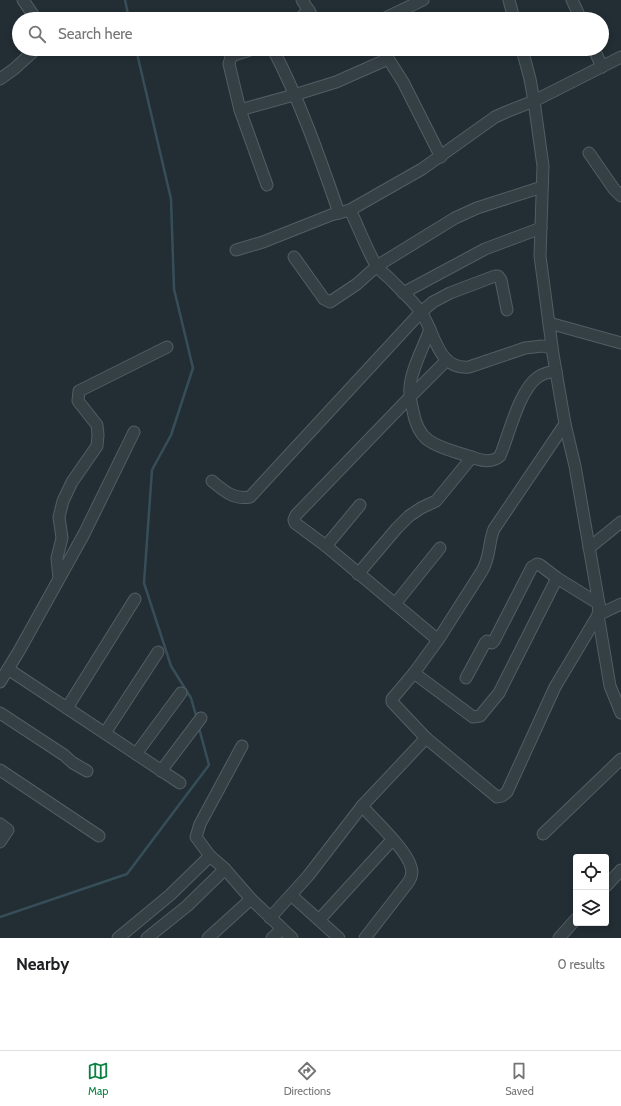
<!DOCTYPE html>
<html lang="en">
<head>
<meta charset="utf-8">
<style>
	body { margin:0; font-family:Cabin,sans-serif; background:#f6f6f6; color:#202124 }
	.controls { position:absolute; right:12px; bottom:12px; display:grid; overflow:hidden; border-radius:4px; box-shadow:0 2px 6px #0003 }
	.controls button { width:36px; height:36px; display:grid; place-items:center; padding:0; border:0; border-bottom:1px solid #e0e0e0; background:#fff; color:#202124; font:20px sans-serif }
	.list { margin:0; padding:0; list-style:none }
	h2 { display:flex; justify-content:space-between; align-items:center; height:52px; margin:0; padding:0 16px; font-size:17px }
	h2 small { font-size:13px; font-weight:400; color:#757577 }
	.icon { flex:none; width:22px; height:22px; fill:none; stroke:currentColor; stroke-width:2; stroke-linecap:round; stroke-linejoin:round }
	.map { position:relative; flex:none; width:621px; height:938px; overflow:hidden }
	.search { position:absolute; background:#fff; box-shadow:0 2px 6px #0003; left:12px; right:12px; top:12px; height:44px; display:flex; align-items:center; gap:10px; box-sizing:border-box; padding:0 14px; border-radius:22px; color:#757577; font-size:15px }
	.sheet { height:112px; background:#fff }
	nav { display:flex; justify-content:space-around; align-items:center; box-sizing:border-box; height:56px; border-top:1px solid #e0e0e0; background:#fff; font-size:11px; color:#757577 }
	nav a { display:grid; justify-items:center; gap:2px }
	nav .on { color:#0b8043 }
	.map>svg:first-child { display:block }
	.lines { fill:none; stroke-linecap:round; stroke-linejoin:round }
	.stream { stroke:#374e59; stroke-width:2.5 }
	.minor-casing { stroke:#535d63; stroke-width:13 }
	.minor { stroke:#354045; stroke-width:11 }
</style>
</head>
<body>
<div class="map">
<svg width="621" height="938" viewBox="0 0 621 938">
	<rect width="100%" height="100%" fill="#222e34"/>
	<g class="lines">
		<g class="stream">
			<path d="M125 0 129 19"/>
			<path d="M136 49 171 199 174 289 193 368 171 435 152 470 144 583 171 666 191 698 197 719"/>
			<path d="M0 917 127 874 209 765 199 728"/>
		</g>
		<defs>
			<g id="minor">
				<path d="M23 0 36 19"/>
				<path d="M302 0 314 19"/>
				<path d="M509 0 514 19"/>
				<path d="M572 0 581 19"/>
				<path d="M299 19 309 10"/>
				<path d="M383 19 423 0"/>
				<path d="M253 49 234 55 231 57 229 64 240 110 267 185"/>
				<path d="M273 49C300 101 320 158 339 213"/>
				<path d="M382 49 403 82 441 157"/>
				<path d="M522 49 530 79 534 101 543 166 540 256 553 354 565 424 575 466 599 604 598 615 610 686 621 713"/>
				<path d="M594 49 602 67"/>
				<path d="M0 79 14 69 36 49"/>
				<path d="M240 110 294 95 336 82 388 59"/>
				<path d="M589 153 614 189 621 196"/>
				<path d="M350 210C359 228 366 248 376 265 379 270 385 274 389 278 400 289 412 300 421 312 435 332 437 370 469 367L525 348 542 346 552 348"/>
				<path d="M236 250 263 242 331 215 350 210 422 169 495 117 506 112 534 101 621 57"/>
				<path d="M294 257 324 299 330 302 357 284 377 266 455 218 477 208 542 187"/>
				<path d="M403 293 485 249 541 228"/>
				<path d="M549 323 621 343"/>
				<path d="M430 329C424 346 411 370 410 387 409 395 411 403 413 411 415 422 420 434 428 440 439 448 453 451 465 455 477 459 490 465 500 456 509 435 519 390 538 377 543 373 550 372 556 371"/>
				<path d="M212 481C224 491 234 500 250 497L421 312 433 302 450 293 495 276H498L501 280 507 310"/>
				<path d="M326 546 360 505"/>
				<path d="M589 548 621 522"/>
				<path d="M358 574 397 528 409 516 421 508 436 501 472 457"/>
				<path d="M59 578 57 558 62 538 59 517 63 501 72 482 97 446 98 435 97 425 78 401 79 391 167 347"/>
				<path d="M395 604 440 548"/>
				<path d="M438 640 326 546 295 523 294 520 296 515 410 397 447 360"/>
				<path d="M8 669 180 783"/>
				<path d="M414 673 473 717 480 716 499 693 557 578 599 604"/>
				<path d="M466 678 485 643 487 641 492 643 494 641 532 567 537 564 540 565 557 578"/>
				<path d="M0 682 19 651 84 534 134 432"/>
				<path d="M67 708 135 599"/>
				<path d="M0 713 64 755 73 763 87 771"/>
				<path d="M105 733 158 652"/>
				<path d="M426 738 392 702V699L414 673 438 640 482 571C491 556 488 543 494 529L565 424"/>
				<path d="M136 754 181 693"/>
				<path d="M0 770 99 836"/>
				<path d="M161 771 201 718"/>
				<path d="M362 806C374 820 407 850 411 867 413 873 411 879 407 884L365 938"/>
				<path d="M0 824 8 830 0 842"/>
				<path d="M543 834 621 759"/>
				<path d="M606 886 621 870"/>
				<path d="M291 895 339 938"/>
				<path d="M251 899 292 938"/>
				<path d="M270 918 308 876 362 806 426 738 497 797 502 796 507 792 555 687 598 615 621 604"/>
				<path d="M319 920 392 840"/>
				<path d="M118 938 170 895 210 856 196 837 200 824 242 746"/>
				<path d="M147 938 187 906 225 869 210 856"/>
				<path d="M208 938 251 899 225 869"/>
				<path d="M272 938 282 929"/>
				<path d="M559 938 576 919"/>
			</g>
		</defs>
		<use href="#minor" class="minor-casing"/>
		<use href="#minor" class="minor"/>
	</g>
</svg>
<div class="controls">
<button><svg class="icon" aria-label="locate" viewBox="0 0 24 24"><circle cx="12" cy="12" r="6"/><path d="M12 2v4M12 18v4M2 12h4M18 12h4"/></svg></button>
<button><svg class="icon" aria-label="layers" viewBox="0 0 24 24"><path d="M12 4l9 5-9 5-9-5zM3 14l9 5 9-5"/></svg></button>
</div>
<div class="search"><svg class="icon" aria-label="search" viewBox="0 0 24 24"><circle cx="10" cy="10" r="6"/><path d="M15 15l6 6"/></svg>Search here</div>
</div>
<section class="sheet">
<h2>Nearby<small>0 results</small></h2>
<ul class="list">
</ul>
</section>
<nav>
<a class="on"><svg class="icon" aria-label="map" viewBox="0 0 24 24"><path d="M3 6l6-2 6 2 6-2v14l-6 2-6-2-6 2zM9 4v14M15 6v14"/></svg>Map</a>
<a><svg class="icon" aria-label="directions" viewBox="0 0 24 24"><path d="M12 3l9 9-9 9-9-9zM9 14v-3h6M13 9l2 2-2 2"/></svg>Directions</a>
<a><svg class="icon" aria-label="saved" viewBox="0 0 24 24"><path d="M7 4h10v16l-5-4-5 4z"/></svg>Saved</a>
</nav>
</body>
</html>
